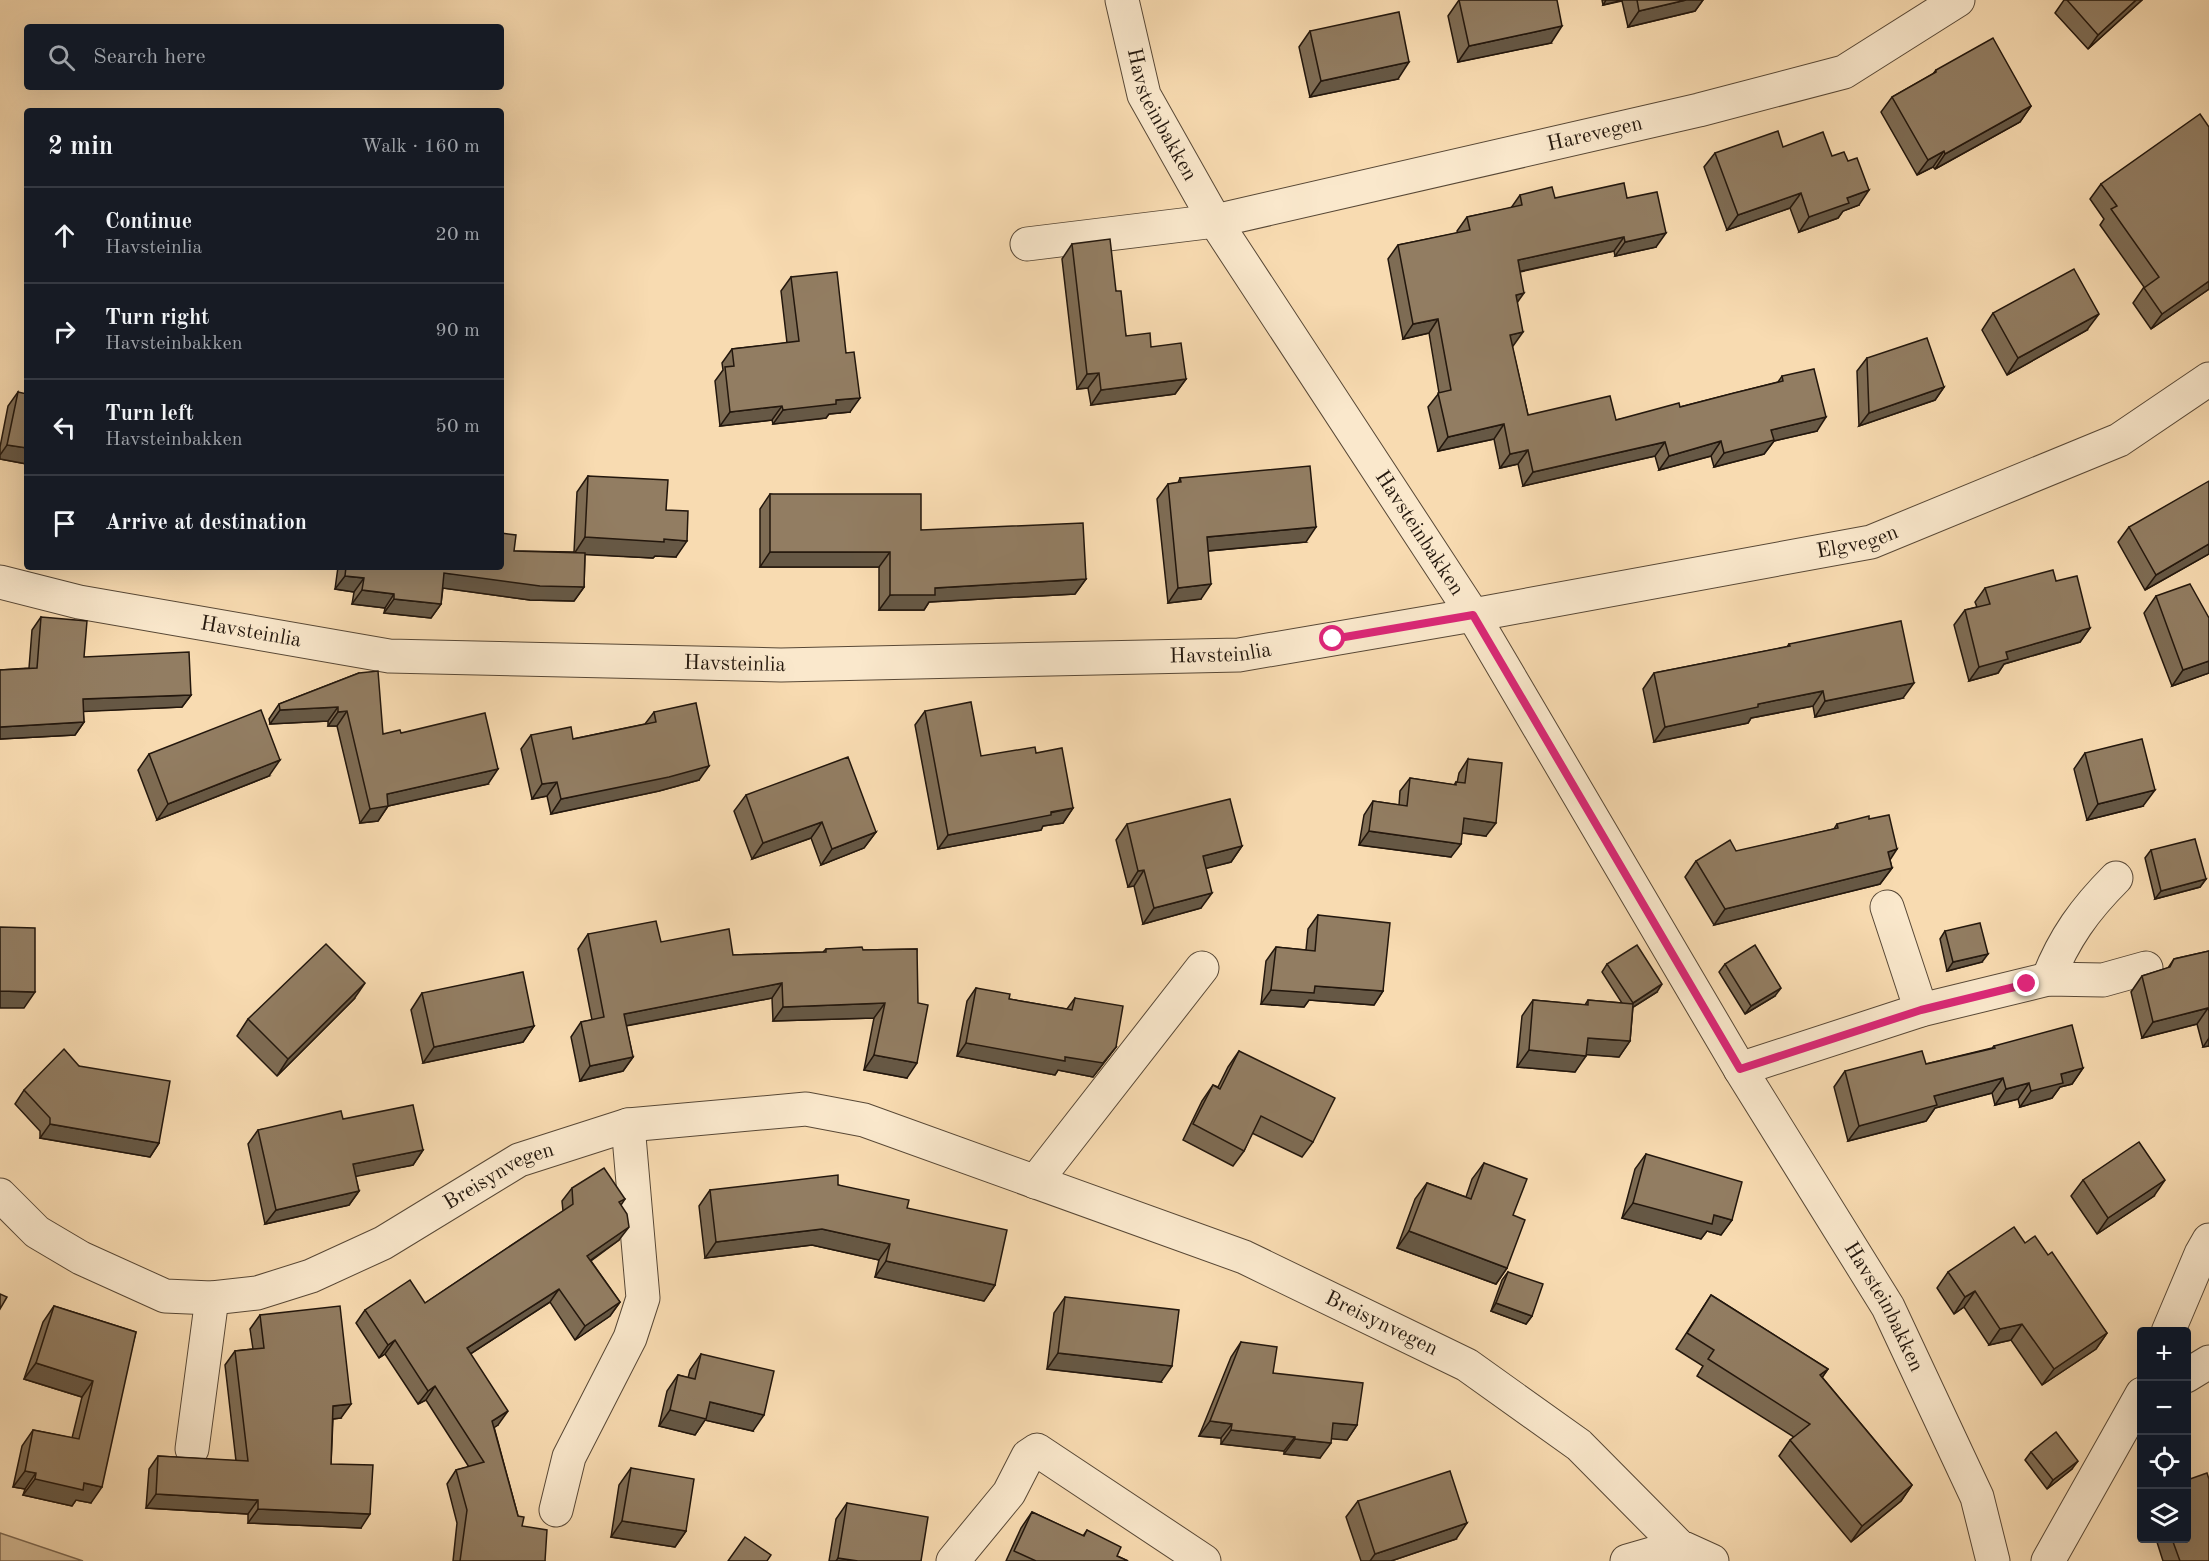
<!DOCTYPE html>
<html lang="en">
<head>
<meta charset="utf-8">
<style>
	body { margin:0; font-family:"Old Standard TT",serif; background:#242831; color:#f1f3f6 }
	.controls { position:absolute; right:18px; bottom:18px; display:grid; overflow:hidden; border-radius:6px; box-shadow:0 6px 24px #0002 }
	.controls button { width:54px; height:54px; display:grid; place-items:center; padding:0; border:0; border-bottom:2px solid #363941; background:#171b24; color:#f1f3f6; font:30px sans-serif }
	.stop { position:absolute; width:18px; height:18px; margin:-14px; border:4px solid #db2777; border-radius:50%; background:#fff }
	.stop.end { background:#db2777; border-color:#fff; box-shadow:0 2px 6px #0008 }
	.list { margin:0; padding:0; list-style:none }
	h2 { display:flex; justify-content:space-between; align-items:center; height:78px; margin:0; padding:0 24px; font-size:26px }
	h2 small { font-size:20px; font-weight:400; color:#9ea1a6 }
	.list li { display:grid; grid-template-columns:39px 1fr auto; gap:18px; align-items:center; box-sizing:border-box; height:96px; padding:0 24px; border-top:2px solid #363941 }
	.list b { display:block; font-size:22px; white-space:nowrap }
	.list p { margin:0; font-size:20px; white-space:nowrap; color:#9ea1a6 }
	.list em { font-size:20px; font-style:normal; color:#9ea1a6 }
	.icon { flex:none; width:33px; height:33px; fill:none; stroke:currentColor; stroke-width:2; stroke-linecap:round; stroke-linejoin:round }
	.map { position:relative; flex:none; width:2209px; height:1561px; overflow:hidden }
	.search { position:absolute; background:#171b24; box-shadow:0 6px 24px #0002; left:24px; top:24px; width:480px; height:66px; display:flex; align-items:center; gap:15px; box-sizing:border-box; padding:0 21px; border-radius:6px; color:#9ea1a6; font-size:22px }
	.panel { position:absolute; background:#171b24; box-shadow:0 6px 24px #0002; left:24px; top:108px; width:480px; height:462px; border-radius:6px }
	.map>svg:first-child { display:block }
	.green { fill:#d4ba95; stroke:#7c6851; stroke-width:1.5 }
	.lines { fill:none; stroke-linecap:round; stroke-linejoin:round }
	.minor-casing { stroke:#584836; stroke-width:35 }
	.minor { stroke:#fae8cc; stroke-width:33 }
	.wall { fill:#7e6c54; stroke:#23170d; stroke-width:1.5 }
	.shaded-wall { fill:#665845; stroke:#23170d; stroke-width:1.5 }
	.building { fill:#927d62; stroke:#23170d; stroke-width:1.5 }
	.route { stroke:#db2777; stroke-width:8 }
	.labels { text-anchor:middle; dominant-baseline:central; stroke-width:5; stroke-linejoin:round; paint-order:stroke }
	.street-label { font-size:21px; fill:#23170d; stroke:#fae8cc }
</style>
</head>
<body>
<div class="map">
<svg width="2209" height="1561" viewBox="0 0 2209 1561">
	<rect width="100%" height="100%" fill="#f8dbb1"/>
	<filter id="stains"><feTurbulence type="fractalNoise" baseFrequency=".00333" numOctaves="4"/><feColorMatrix values="0 0 0 0 .2 0 0 0 0 .09 0 0 0 0 .02 0 0 0 .5 -.17"/></filter>
	<radialGradient id="worn" r=".72"><stop offset=".6" stop-color="#630" stop-opacity="0"/><stop offset="1" stop-color="#630" stop-opacity=".3"/></radialGradient>
	<path class="green" d="M0 1533 83 1561H0Z"/>
	<g class="lines">
		<defs>
			<g id="minor">
				<path id="s1" d="M1122 0 1144 95 1215 221 1473 615 1740 1069 1888 1307 1977 1497 1993 1561"/>
				<path id="s2" d="M1027 244 1215 221 1699 110 1844 72 1958 0"/>
				<path id="s3" d="M0 582 79 602 389 656 781 665 1239 655 1473 615 1871 542 2119 440 2209 379"/>
				<path d="M1887 907 1921 1010"/>
				<path d="M2048 979C2064 938 2085 909 2116 878"/>
				<path d="M1740 1069 1921 1010 2048 979 2103 980 2146 968"/>
				<path d="M1035 1182 1202 968"/>
				<path id="s4" d="M0 1195 37 1232 81 1258 165 1296 212 1298 257 1293 311 1276 383 1243 519 1160 628 1125 806 1109 864 1120 1244 1257 1467 1365 1579 1445 1679 1546 1712 1561"/>
				<path d="M2168 1332 2201 1254 2209 1240"/>
				<path d="M2186 1376 2209 1362"/>
				<path d="M192 1449 212 1298"/>
				<path d="M556 1510 569 1457 630 1338 643 1298 628 1125"/>
				<path d="M953 1561 1009 1493 1028 1456 1037 1450 1204 1561"/>
				<path d="M1627 1561 1679 1546"/>
				<path d="M2048 1561 2142 1394"/>
			</g>
		</defs>
		<use href="#minor" class="minor-casing"/>
		<use href="#minor" class="minor"/>
	</g>
	<g class="wall">
		<path d="M1459 0 1551 43 1458 62 1448 16Z"/>
		<path d="M1602 0H1703L1695 11 1628 27 1622 1 1603 5Z"/>
		<path d="M2064 0H2142L2088 49 2055 13Z"/>
		<path d="M1310 31 1398 79 1310 97 1299 47Z"/>
		<path d="M1936 70 2031 106 2020 122 1935 169 1933 167 1917 175 1881 112 1892 97 1933 74Z"/>
		<path d="M1783 147 1832 156 1859 205 1843 211 1838 218 1799 232 1790 208 1727 230 1704 167 1715 153Z"/>
		<path d="M2101 184 2209 289 2151 329 2133 303 2144 287 2100 225 2104 219 2090 199Z"/>
		<path d="M1520 195 1555 198H1627L1656 247 1615 256 1614 251 1520 272 1512 346 1528 415 1616 420 1680 407 1778 382 1782 376 1817 431 1774 441 1764 454 1714 467 1711 456 1659 470 1655 456 1523 486 1518 464 1500 468 1494 439 1438 451 1428 407 1439 393 1429 333 1403 339 1388 259 1398 245 1458 233 1457 231 1467 217 1511 208Z"/>
		<path d="M1072 244 1116 291 1126 336 1151 347 1186 379 1175 394 1091 405 1088 388 1077 389 1062 259Z"/>
		<path d="M791 277 850 412 829 414 826 418 773 424 772 420 720 426 715 381 723 370 722 363 732 349 787 343 781 291Z"/>
		<path d="M1993 313 2087 330 2007 375 1982 330Z"/>
		<path d="M1867 358 1944 387 1935 400 1859 426 1857 371Z"/>
		<path d="M18 392 27 464 0 459V447L8 406Z"/>
		<path d="M588 476 666 510 676 557 655 556 653 558 585 554 584 587 574 601 530 600 443 588 441 604 431 618 384 613 385 608 352 604 354 592 335 589 338 567H501L514 551 574 552 577 492Z"/>
		<path d="M1180 478 1306 542 1208 551 1201 599 1168 603 1157 499 1168 484 1178 483Z"/>
		<path d="M770 494 921 530 1086 579 1075 594 929 602 924 610H879V567H760V509Z"/>
		<path d="M2129 527 2209 554 2145 590 2118 542Z"/>
		<path d="M2056 581 2090 628 2080 642 2004 664 1998 673 1969 681 1954 625 1965 610 1977 607 1975 602 1985 588Z"/>
		<path d="M2156 596 2209 618V673L2172 686 2144 613Z"/>
		<path d="M41 617 84 657 191 695 182 707 83 711 84 722 75 735 0 739V670L29 668 32 630Z"/>
		<path d="M1789 644 1903 698 1815 717 1813 706 1751 718 1748 723 1654 742 1643 689 1654 673 1787 647Z"/>
		<path d="M359 673 383 734 401 733 488 784 388 806 378 821 360 823 337 726H328V721L270 724 269 719 279 704Z"/>
		<path d="M925 711 981 756 1036 753 1073 808 1063 823 1043 826 1041 830 938 849 915 725Z"/>
		<path d="M654 712 699 780 659 791 551 814 547 796 532 799 521 749 531 735 573 739 645 724Z"/>
		<path d="M2085 753 2143 806 2087 820 2074 769Z"/>
		<path d="M149 754 269 776 157 820 138 770Z"/>
		<path d="M1468 759 1486 836 1462 833 1451 857 1359 845 1364 815 1373 801 1399 805 1400 791 1410 778 1454 785 1456 782 1457 783 1459 773Z"/>
		<path d="M746 795 876 832 864 848 821 865 811 838 752 859 734 811Z"/>
		<path d="M1869 819 1890 860 1892 868 1880 884 1714 925 1685 877 1696 861 1834 829 1837 824Z"/>
		<path d="M1127 824 1242 846 1231 862 1206 868 1201 908 1143 924 1134 886 1128 887 1116 840Z"/>
		<path d="M2151 850 2206 879 2200 887 2155 899 2145 858Z"/>
		<path d="M1318 915 1383 991 1374 1005 1309 1000 1304 1007 1261 1004 1266 961 1276 947 1306 950 1308 929Z"/>
		<path d="M1945 931 1982 962 1947 971 1940 939Z"/>
		<path d="M588 934 661 942 733 955 823 952 826 949 863 950 917 949 907 1078 864 1070 874 1018 773 1021 772 998 626 1026 633 1057 623 1071 580 1081 571 1037 581 1022 592 1020 578 949Z"/>
		<path d="M2209 951V1046L2203 1047 2197 1024 2142 1038 2131 992 2142 976 2168 968 2174 959Z"/>
		<path d="M1607 964 1657 992 1633 1007 1630 1041 1619 1057 1586 1054 1575 1072 1517 1067 1522 1016 1533 1000 1585 1005 1588 1000 1622 1003 1602 972Z"/>
		<path d="M1725 964 1775 996 1745 1014 1719 972Z"/>
		<path d="M976 988 1009 999 1067 1009 1075 998 1116 1047 1093 1077 1058 1070 1055 1075 957 1056 967 1001Z"/>
		<path d="M422 993 534 1026 523 1042 423 1063 411 1010Z"/>
		<path d="M354 999 277 1076 237 1036 248 1019Z"/>
		<path d="M1994 1046 2083 1068 2072 1084 2060 1087 2052 1098 2020 1107 2018 1099 1995 1105 1992 1093 1935 1108 1926 1121 1848 1141 1834 1087 1845 1071 1926 1064 1992 1048Z"/>
		<path d="M1239 1051 1313 1142 1302 1157 1252 1133 1244 1151 1233 1166 1183 1140 1202 1101 1213 1085 1218 1087 1228 1067Z"/>
		<path d="M79 1066 159 1143 150 1157 40 1138V1131L15 1104 24 1090Z"/>
		<path d="M343 1119 423 1150 413 1165 355 1176 359 1191 349 1205 265 1224 248 1144 258 1130Z"/>
		<path d="M1646 1154 1732 1220 1721 1235 1707 1231 1701 1239 1622 1218 1635 1169Z"/>
		<path d="M1484 1163 1513 1215 1507 1268 1496 1284 1397 1248 1415 1199 1427 1183 1466 1197 1472 1179Z"/>
		<path d="M2083 1180 2154 1196 2097 1234 2071 1196Z"/>
		<path d="M838 1185 907 1208 995 1285 984 1301 875 1277 879 1260 812 1245 705 1258 699 1206 710 1190Z"/>
		<path d="M572 1188 625 1199 621 1205 619 1240 591 1261 620 1302 610 1316 575 1340 550 1302 470 1354 498 1425 494 1427 518 1516 522 1526 545 1561H453L457 1523 447 1484 456 1470 469 1467 426 1400 418 1404 385 1354 379 1358 356 1323 365 1310 425 1303 563 1211 562 1201Z"/>
		<path d="M2025 1243 2048 1255 2107 1333 2096 1349 2042 1385 2011 1340 1989 1345 1964 1307 1954 1314 1937 1288 1948 1272Z"/>
		<path d="M1508 1272 1532 1316 1526 1324 1491 1311 1502 1280Z"/>
		<path d="M1711 1295 1828 1369 1822 1377 1912 1485 1901 1501 1851 1542 1779 1456 1790 1440 1794 1437 1697 1376 1703 1366 1676 1349Z"/>
		<path d="M1065 1297 1161 1382 1047 1369 1054 1313Z"/>
		<path d="M54 1306 136 1332 91 1503 76 1500 72 1506 23 1495 25 1489 13 1487 22 1446 33 1430 72 1438 82 1397 24 1379 43 1322Z"/>
		<path d="M260 1315 341 1418 333 1419 331 1464 361 1528 248 1523V1514L146 1508 149 1469 158 1456 236 1461 225 1365 235 1351 253 1349 250 1329Z"/>
		<path d="M1241 1342 1273 1373 1357 1425 1347 1440 1331 1438 1320 1458 1284 1454V1451L1221 1444V1438L1199 1436 1231 1357Z"/>
		<path d="M701 1354 753 1431 705 1420 695 1435 659 1426 667 1391 678 1375 688 1378 690 1370Z"/>
		<path d="M2031 1452 2072 1469 2047 1489 2025 1460Z"/>
		<path d="M631 1468 686 1531 675 1547 611 1537 619 1485Z"/>
		<path d="M1358 1501 1456 1539 1391 1561H1361L1346 1517Z"/>
		<path d="M847 1503 921 1561H829L836 1519Z"/>
		<path d="M1032 1512 1083 1536 1087 1530 1117 1556 1128 1561H1006L1021 1528Z"/>
		<path d="M2156 1539H2187L2209 1561H2163Z"/>
	</g>
	<g class="shaded-wall">
		<path d="M1606 0H1623L1603 5Z"/>
		<path d="M1686 0H1703L1695 11 1628 27 1639 11Z"/>
		<path d="M2136 0H2142L2088 49 2098 35Z"/>
		<path d="M1562 26 1551 43 1458 62 1469 46Z"/>
		<path d="M1409 62 1398 79 1310 97 1321 81Z"/>
		<path d="M2031 106 2020 122 1935 169 1945 154Z"/>
		<path d="M1944 151 1933 167 1917 175 1928 160Z"/>
		<path d="M1869 190 1859 205 1843 211 1838 218 1799 232 1809 217 1847 198Z"/>
		<path d="M1801 193 1790 208 1727 230 1738 215Z"/>
		<path d="M1666 233 1656 247 1615 256 1625 242Z"/>
		<path d="M1624 237 1614 251 1508 274 1518 260Z"/>
		<path d="M2209 281V289L2151 329 2162 314Z"/>
		<path d="M1524 293 1514 307 1516 295Z"/>
		<path d="M2099 314 2087 330 2007 375 2018 358Z"/>
		<path d="M1438 319 1429 333 1403 339 1413 324Z"/>
		<path d="M1523 332 1513 346 1500 349 1510 335Z"/>
		<path d="M1099 373 1088 388 1077 389 1087 374Z"/>
		<path d="M1186 379 1175 394 1091 405 1101 390Z"/>
		<path d="M1944 387 1935 400 1859 426 1869 413Z"/>
		<path d="M860 398 850 412 829 414 826 418 773 424 783 410 836 400Z"/>
		<path d="M782 406 772 420 720 426 730 412Z"/>
		<path d="M1826 417 1817 431 1774 441 1764 454 1714 467 1724 453 1771 430Z"/>
		<path d="M1504 424 1494 439 1438 451 1448 437Z"/>
		<path d="M1721 441 1711 456 1659 470 1669 456Z"/>
		<path d="M1665 442 1655 456 1523 486 1533 472Z"/>
		<path d="M7 445 27 448V464L0 459V455Z"/>
		<path d="M1528 450 1518 464 1500 468 1510 454Z"/>
		<path d="M1316 527 1306 542 1196 552 1207 537Z"/>
		<path d="M585 537 664 539 687 541 676 557 655 556 653 558 574 554Z"/>
		<path d="M2209 544V554L2145 590 2156 575Z"/>
		<path d="M770 552H890L879 567H760Z"/>
		<path d="M444 573 584 587 574 601 530 600 435 587Z"/>
		<path d="M345 576 364 578 354 592 335 589Z"/>
		<path d="M1086 579 1075 594 929 602 924 610H879L890 595 935 588Z"/>
		<path d="M1211 584 1201 599 1168 603 1178 588Z"/>
		<path d="M362 590 394 594 385 608 352 604Z"/>
		<path d="M394 599 441 604 431 618 384 613Z"/>
		<path d="M2090 628 2080 642 2004 664 1998 673 1969 681 1979 667 2006 652Z"/>
		<path d="M2209 661V673L2172 686 2183 670Z"/>
		<path d="M1914 683 1903 698 1815 717 1825 701Z"/>
		<path d="M1823 691 1813 706 1751 718 1748 723 1654 742 1665 727 1758 704Z"/>
		<path d="M191 695 182 707 74 712 83 699Z"/>
		<path d="M338 707 328 721 270 724 280 710Z"/>
		<path d="M347 711 337 726H328L338 712Z"/>
		<path d="M84 722 75 735 0 739V727Z"/>
		<path d="M280 760 269 776 157 820 168 804Z"/>
		<path d="M709 766 699 780 659 791 551 814 561 799Z"/>
		<path d="M498 769 488 784 388 806 378 821 360 823 370 809 387 794Z"/>
		<path d="M557 782 547 796 532 799 542 784Z"/>
		<path d="M2155 790 2143 806 2087 820 2098 804Z"/>
		<path d="M1073 808 1063 823 1043 826 1041 830 938 849 948 835Z"/>
		<path d="M1464 818 1496 823 1486 836 1455 832Z"/>
		<path d="M822 822 811 838 752 859 763 843Z"/>
		<path d="M1369 831 1461 844 1451 857 1359 845Z"/>
		<path d="M876 832 864 848 821 865 832 849Z"/>
		<path d="M1242 846 1231 862 1192 872 1203 856Z"/>
		<path d="M1897 849 1886 866 1888 852Z"/>
		<path d="M1892 868 1880 884 1714 925 1725 909Z"/>
		<path d="M1144 870 1134 886 1128 887 1138 871Z"/>
		<path d="M2206 879 2200 887 2155 899 2161 891Z"/>
		<path d="M1212 893 1201 908 1143 924 1154 908Z"/>
		<path d="M1988 954 1982 962 1947 971 1953 962Z"/>
		<path d="M365 983 354 999 277 1076 288 1059Z"/>
		<path d="M782 983 772 998 614 1028 624 1014Z"/>
		<path d="M1662 984 1657 992 1627 1011 1633 1003Z"/>
		<path d="M1315 986 1383 991 1374 1005 1309 1000 1304 1007 1261 1004 1271 990Z"/>
		<path d="M1781 988 1775 996 1745 1014 1751 1006Z"/>
		<path d="M0 991 35 992 24 1008H0Z"/>
		<path d="M885 1003 874 1018 773 1021 783 1007Z"/>
		<path d="M2208 1008 2197 1024 2142 1038 2153 1022Z"/>
		<path d="M534 1026 523 1042 423 1063 434 1047Z"/>
		<path d="M1588 1038 1630 1041 1619 1057 1577 1054Z"/>
		<path d="M2209 1038V1046L2203 1047Z"/>
		<path d="M966 1043 1065 1057 1116 1047 1093 1077 1058 1070 1055 1075 957 1056Z"/>
		<path d="M1529 1050 1586 1056 1575 1072 1517 1067Z"/>
		<path d="M874 1055 917 1063 907 1078 864 1070Z"/>
		<path d="M633 1057 623 1071 580 1081 590 1066Z"/>
		<path d="M2083 1068 2072 1084 2060 1087 2052 1098 2020 1107 2031 1091 2061 1074Z"/>
		<path d="M2003 1078 1992 1093 1935 1108 1926 1121 1848 1141 1859 1126 1934 1096Z"/>
		<path d="M2029 1083 2018 1099 1995 1105 2006 1089Z"/>
		<path d="M50 1124 159 1143 150 1157 40 1138Z"/>
		<path d="M423 1150 413 1165 343 1179 353 1164Z"/>
		<path d="M2165 1180 2154 1196 2097 1234 2108 1218Z"/>
		<path d="M359 1191 349 1205 265 1224 276 1210Z"/>
		<path d="M1633 1203 1714 1215 1732 1220 1721 1235 1707 1231 1701 1239 1622 1218Z"/>
		<path d="M629 1227 619 1240 578 1269 587 1256Z"/>
		<path d="M822 1229 890 1244 879 1260 812 1245 705 1258 716 1242Z"/>
		<path d="M1409 1231 1507 1268 1496 1284 1397 1248Z"/>
		<path d="M886 1261 995 1285 984 1301 875 1277Z"/>
		<path d="M559 1289 550 1302 458 1362 467 1348Z"/>
		<path d="M1975 1291 1964 1307 1954 1314 1965 1297Z"/>
		<path d="M620 1302 610 1316 575 1340 585 1326Z"/>
		<path d="M1496 1303 1532 1316 1526 1324 1491 1311Z"/>
		<path d="M2022 1324 2011 1340 1989 1345 2000 1329Z"/>
		<path d="M2107 1333 2096 1349 2042 1385 2054 1369Z"/>
		<path d="M395 1340 385 1354 379 1358 388 1345Z"/>
		<path d="M1058 1353 1172 1366 1161 1382 1047 1369Z"/>
		<path d="M36 1363 93 1381 82 1397 24 1379Z"/>
		<path d="M1828 1369 1817 1385 1820 1375Z"/>
		<path d="M435 1386 426 1400 418 1404 428 1391Z"/>
		<path d="M710 1402 764 1415 753 1431 705 1420 695 1435 659 1426 670 1410Z"/>
		<path d="M351 1404 341 1418 323 1420 333 1406Z"/>
		<path d="M508 1411 498 1425 483 1435 492 1421Z"/>
		<path d="M1210 1421 1232 1424 1221 1438 1199 1436Z"/>
		<path d="M1333 1423 1357 1425 1347 1440 1322 1438Z"/>
		<path d="M1231 1430 1295 1437 1284 1451 1221 1444Z"/>
		<path d="M1295 1439 1331 1443 1320 1458 1284 1454Z"/>
		<path d="M2078 1461 2072 1469 2047 1489 2053 1480Z"/>
		<path d="M25 1471 36 1473 25 1489 13 1487Z"/>
		<path d="M35 1479 84 1483 102 1487 91 1503 76 1500 72 1506 23 1495Z"/>
		<path d="M1912 1485 1901 1501 1851 1542 1862 1526Z"/>
		<path d="M156 1494 258 1500 248 1514 146 1508Z"/>
		<path d="M258 1509 370 1514 361 1528 248 1523Z"/>
		<path d="M622 1521 686 1531 675 1547 611 1537Z"/>
		<path d="M1467 1523 1456 1539 1391 1561H1370L1375 1554Z"/>
		<path d="M838 1558 858 1561H836Z"/>
	</g>
	<g class="building">
		<path d="M1459 0H1557L1562 26 1469 46Z"/>
		<path d="M1637 0H1686L1639 11Z"/>
		<path d="M2067 0H2136L2098 35Z"/>
		<path d="M1399 12 1409 62 1321 81 1310 31Z"/>
		<path d="M1993 38 2031 106 1945 154 1944 151 1928 160 1892 97 1936 72V70Z"/>
		<path d="M2200 114 2209 127V281L2162 314 2144 288 2159 277 2111 209 2117 206 2101 184Z"/>
		<path d="M1778 131 1783 147 1823 132 1832 156 1844 152 1848 161 1857 158 1869 190 1847 198 1849 203 1809 217 1801 193 1738 215 1715 153Z"/>
		<path d="M1624 183 1627 198 1657 192 1666 233 1625 242 1624 237 1518 260 1524 293 1516 295 1523 332 1510 335 1528 415 1610 396 1616 420 1679 403 1680 407 1734 393 1783 381 1782 376 1814 369 1826 417 1771 430 1774 440 1724 453 1721 441 1669 456 1665 442 1533 472 1528 450 1510 454 1504 424 1448 437 1438 393 1451 390 1438 319 1413 324 1398 245 1470 230 1467 217 1522 205 1520 195 1552 187 1555 198Z"/>
		<path d="M1110 239 1116 291H1121L1126 336 1150 333 1151 347 1181 343 1186 379 1101 390 1099 373 1087 374 1072 244Z"/>
		<path d="M2074 269 2099 314 2018 358 1993 313Z"/>
		<path d="M837 272 846 353 854 352 860 398 836 400V404L783 410 782 406 730 412 725 367 734 366 732 349 799 341 791 277Z"/>
		<path d="M1927 338 1944 387 1869 413 1867 358Z"/>
		<path d="M18 392 27 394V448L7 445Z"/>
		<path d="M1310 466 1316 527 1207 537 1211 584 1178 588 1168 484 1181 482 1180 478Z"/>
		<path d="M588 476 668 480 666 510 688 511 687 541 664 539V542L585 537Z"/>
		<path d="M2209 481V544L2156 575 2129 527Z"/>
		<path d="M770 494H921V530L1083 523 1086 579 935 588V595H890V552H770Z"/>
		<path d="M501 533 516 535 514 551 585 553 584 587 540 586 444 573 441 604 394 599V594L362 590 364 578 345 576 346 567H501Z"/>
		<path d="M2053 570 2056 581 2077 576 2090 628 2006 652 2008 659 1979 667 1965 610 1990 604 1985 588Z"/>
		<path d="M2190 584 2209 618V661L2183 670 2156 596Z"/>
		<path d="M41 617 87 621 84 657 189 652 191 695 83 699 84 722 0 727V670L37 668Z"/>
		<path d="M1901 621 1914 683 1825 701 1823 691 1758 704V707L1665 727 1654 673 1790 646 1789 644Z"/>
		<path d="M378 671 383 734 400 730 401 733 485 713 498 769 387 794 388 806 370 809 347 711 338 712V707L280 710 279 704 359 673Z"/>
		<path d="M971 702 981 756 1035 747 1036 753 1062 748 1073 808 1051 812V815L948 835 925 711Z"/>
		<path d="M696 703 709 766 669 777 561 799 557 782 542 784 531 735 571 727 573 739 656 722 654 712Z"/>
		<path d="M261 710 280 760 168 804 149 754Z"/>
		<path d="M2142 739 2155 790 2098 804 2085 753Z"/>
		<path d="M848 757 876 832 832 849 822 822 763 843 746 795Z"/>
		<path d="M1468 759 1502 763 1496 823 1464 818 1461 844 1369 831 1373 801 1407 806 1410 778 1456 785V782L1465 783Z"/>
		<path d="M1230 799 1242 846 1203 856 1212 893 1154 908 1144 870 1138 871 1127 824Z"/>
		<path d="M1889 815 1897 849 1888 852 1892 868 1725 909 1696 861 1730 840 1736 851 1838 828 1837 824 1869 816V819Z"/>
		<path d="M2195 839 2206 879 2161 891 2151 850Z"/>
		<path d="M1318 915 1390 923 1383 991 1315 986 1314 993 1271 990 1276 947 1315 951Z"/>
		<path d="M656 921 661 942 729 929 733 955 826 952V949L862 947 863 950 917 949 918 1003 928 1005 917 1063 874 1055 885 1003 783 1007 782 983 624 1014 633 1057 590 1066 581 1022 604 1017 588 934Z"/>
		<path d="M1980 923 1988 954 1953 962 1945 931Z"/>
		<path d="M0 927 35 928V992L0 991Z"/>
		<path d="M326 944 365 983 288 1059 248 1019Z"/>
		<path d="M1637 945 1662 984 1633 1003 1607 964Z"/>
		<path d="M1755 945 1781 988 1751 1006 1725 964Z"/>
		<path d="M2209 951V1011L2208 1008 2153 1022 2142 976 2170 967 2174 959Z"/>
		<path d="M523 972 534 1026 434 1047 422 993Z"/>
		<path d="M976 988 1010 994 1009 999 1072 1010 1075 998 1123 1006 1116 1047 1103 1063 1065 1057V1061L966 1043Z"/>
		<path d="M1533 1000 1588 1005V1000L1633 1004 1630 1041 1588 1038 1586 1056 1529 1050Z"/>
		<path d="M2072 1025 2083 1068 2061 1074 2063 1083 2031 1091 2029 1083 2006 1089 2003 1078 1934 1096 1937 1105 1859 1126 1845 1071 1922 1051 1926 1064 1995 1048 1994 1046Z"/>
		<path d="M64 1049 79 1066 170 1081 159 1143 50 1124V1118L24 1090Z"/>
		<path d="M1239 1051 1335 1098 1313 1142 1261 1116 1244 1151 1193 1124 1213 1085 1220 1089Z"/>
		<path d="M413 1105 423 1150 353 1164 359 1191 276 1210 258 1130 341 1111 343 1119Z"/>
		<path d="M2139 1142 2165 1180 2108 1218 2083 1180Z"/>
		<path d="M1646 1154 1742 1182 1732 1220 1714 1215 1712 1224 1633 1203Z"/>
		<path d="M1484 1163 1527 1179 1513 1215 1525 1220 1507 1268 1409 1231 1427 1183 1471 1199Z"/>
		<path d="M604 1168 625 1199 619 1202 627 1214 629 1227 587 1256 620 1302 585 1326 559 1289 467 1348 508 1411 492 1421 518 1516 524 1517 522 1526 547 1530 545 1561H460L467 1510 456 1470 484 1462 435 1386 428 1391 395 1340 388 1345 365 1310 410 1280 425 1303 573 1204 572 1188Z"/>
		<path d="M838 1175V1185L909 1200 907 1208 1007 1230 995 1285 886 1261 890 1244 822 1229 716 1242 710 1190Z"/>
		<path d="M2014 1227 2025 1243 2035 1236 2048 1255 2052 1252 2107 1333 2054 1369 2022 1324 2000 1329 1975 1291 1965 1297 1948 1272Z"/>
		<path d="M1508 1272 1543 1284 1532 1316 1496 1303Z"/>
		<path d="M0 1294 7 1297 0 1309Z"/>
		<path d="M1711 1295 1828 1369 1820 1375 1912 1485 1862 1526 1790 1440 1810 1424 1708 1359 1714 1350 1687 1333Z"/>
		<path d="M1065 1297 1179 1310 1172 1366 1058 1353Z"/>
		<path d="M54 1306 136 1332 102 1487 84 1483 83 1490 35 1479 36 1473 25 1471 33 1430 79 1439 93 1381 36 1363Z"/>
		<path d="M340 1306 351 1404 333 1406 331 1464 373 1465 370 1514 258 1509V1500L156 1494 158 1456 248 1461 235 1351 264 1348 260 1315Z"/>
		<path d="M1241 1342 1277 1347 1273 1373 1363 1383 1357 1425 1333 1423 1331 1443 1295 1439V1437L1231 1430 1232 1424 1210 1421Z"/>
		<path d="M701 1354 774 1371 764 1415 710 1402 706 1419 670 1410 678 1375 695 1379Z"/>
		<path d="M2056 1432 2078 1461 2053 1480 2031 1452Z"/>
		<path d="M631 1468 694 1479 686 1531 622 1521Z"/>
		<path d="M1450 1471 1467 1523 1375 1554 1358 1501Z"/>
		<path d="M2207 1473 2209 1479V1561H2180L2172 1539H2187V1480Z"/>
		<path d="M847 1503 928 1517 921 1561H858L838 1558Z"/>
		<path d="M1032 1512 1084 1536 1087 1530 1121 1547 1117 1556 1128 1561H1036L1014 1551Z"/>
		<path d="M745 1537 771 1555 767 1561H728Z"/>
	</g>
	<g class="lines">
		<path class="route" d="M1333 639 1473 615 1740 1069 1921 1010 2027 984"/>
	</g>
	<g class="labels">
		<g class="street-label">
			<text stroke="none"><textPath href="#s1" startOffset="122">Havsteinbakken</textPath></text>
			<text stroke="none"><textPath href="#s2" startOffset="579">Harevegen</textPath></text>
			<text stroke="none"><textPath href="#s1" startOffset="615">Havsteinbakken</textPath></text>
			<text stroke="none"><textPath href="#s3" startOffset="1875">Elgvegen</textPath></text>
			<text stroke="none"><textPath href="#s3" startOffset="256">Havsteinlia</textPath></text>
			<text stroke="none"><textPath href="#s3" startOffset="1228">Havsteinlia</textPath></text>
			<text stroke="none"><textPath href="#s3" startOffset="742">Havsteinlia</textPath></text>
			<text stroke="none"><textPath href="#s4" startOffset="558">Breisynvegen</textPath></text>
			<text stroke="none"><textPath href="#s1" startOffset="1518">Havsteinbakken</textPath></text>
			<text stroke="none"><textPath href="#s4" startOffset="1492">Breisynvegen</textPath></text>
		</g>
	</g>
	<rect width="100%" height="100%" filter="url(#stains)"/>
	<rect width="100%" height="100%" fill="url(#worn)"/>
</svg>
<div class="controls">
<button>+</button>
<button>−</button>
<button><svg class="icon" aria-label="locate" viewBox="0 0 24 24"><circle cx="12" cy="12" r="6"/><path d="M12 2v4M12 18v4M2 12h4M18 12h4"/></svg></button>
<button><svg class="icon" aria-label="layers" viewBox="0 0 24 24"><path d="M12 4l9 5-9 5-9-5zM3 14l9 5 9-5"/></svg></button>
</div>
<div class="stop" style="left:1333px;top:639px"></div>
<div class="stop end" style="left:2027px;top:984px"></div>
<div class="search"><svg class="icon" aria-label="search" viewBox="0 0 24 24"><circle cx="10" cy="10" r="6"/><path d="M15 15l6 6"/></svg>Search here</div>
<section class="panel">
<h2>2 min<small>Walk · 160 m</small></h2>
<ul class="list">
<li><svg class="icon" aria-label="ahead" viewBox="0 0 24 24"><path d="M12 20V5M6 11l6-6 6 6"/></svg><div><b>Continue</b><p>Havsteinlia</p></div><em>20 m</em></li>
<li><svg class="icon" aria-label="right" viewBox="0 0 24 24"><path d="M7 20v-9h11M14 6l5 5-5 5"/></svg><div><b>Turn right</b><p>Havsteinbakken</p></div><em>90 m</em></li>
<li><svg class="icon" aria-label="left" viewBox="0 0 24 24"><path d="M17 20v-9H6M10 6l-5 5 5 5"/></svg><div><b>Turn left</b><p>Havsteinbakken</p></div><em>50 m</em></li>
<li><svg class="icon" aria-label="arrive" viewBox="0 0 24 24"><path d="M6 21V4h12l-3 4 3 4H6"/></svg><div><b>Arrive at destination</b></div></li>
</ul>
</section>
</div>
</body>
</html>
